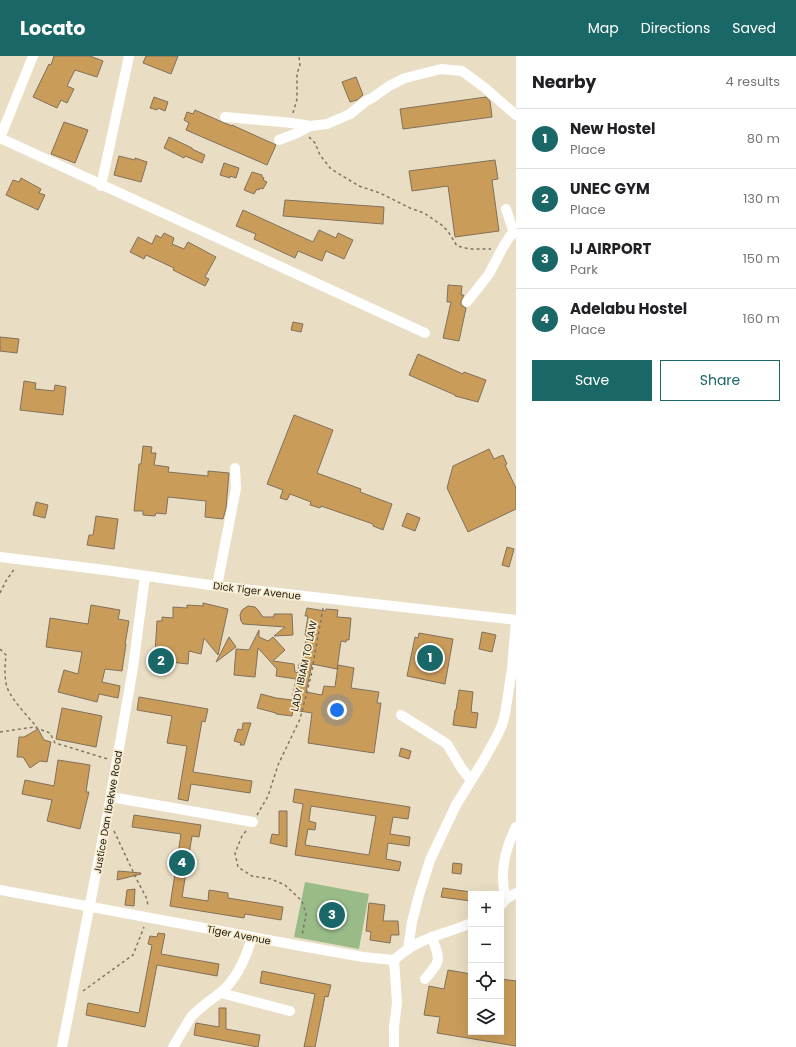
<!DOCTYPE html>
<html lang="en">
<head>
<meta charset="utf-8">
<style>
	body { margin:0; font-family:Poppins,sans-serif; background:#f2f2f2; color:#202124 }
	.controls { position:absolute; right:12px; bottom:12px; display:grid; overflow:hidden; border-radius:0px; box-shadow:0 4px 16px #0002 }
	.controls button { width:36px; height:36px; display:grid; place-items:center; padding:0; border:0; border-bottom:1px solid #e0e0e0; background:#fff; color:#202124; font:20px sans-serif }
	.you { position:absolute; left:337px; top:654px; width:14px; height:14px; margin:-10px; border:3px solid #fff; border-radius:50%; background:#1a73e8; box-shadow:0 0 0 6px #1a73e833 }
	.badge { display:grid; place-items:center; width:26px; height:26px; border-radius:50%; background:#196766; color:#fff; font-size:13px; font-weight:700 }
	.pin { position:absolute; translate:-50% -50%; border:2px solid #fff; box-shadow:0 1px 4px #0006 }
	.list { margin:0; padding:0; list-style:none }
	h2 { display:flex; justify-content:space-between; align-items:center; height:52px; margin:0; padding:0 16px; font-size:17px }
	h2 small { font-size:13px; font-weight:400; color:#757577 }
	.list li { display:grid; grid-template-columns:26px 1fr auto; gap:12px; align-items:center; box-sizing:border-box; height:60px; padding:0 16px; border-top:1px solid #e0e0e0 }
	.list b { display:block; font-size:15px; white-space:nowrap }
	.list p { margin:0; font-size:13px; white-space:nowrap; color:#757577 }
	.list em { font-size:13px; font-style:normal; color:#757577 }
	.actions { display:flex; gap:8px; padding:12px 16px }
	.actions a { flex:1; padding:9px 0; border:1px solid #196766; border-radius:0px; text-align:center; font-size:14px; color:#196766 }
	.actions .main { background:#196766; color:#fff }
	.icon { flex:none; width:22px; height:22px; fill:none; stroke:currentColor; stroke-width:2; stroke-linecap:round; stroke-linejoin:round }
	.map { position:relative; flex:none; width:516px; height:991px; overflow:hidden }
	header { display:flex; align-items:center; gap:24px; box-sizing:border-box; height:56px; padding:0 20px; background:#196766; color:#fff }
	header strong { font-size:19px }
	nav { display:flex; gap:22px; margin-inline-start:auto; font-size:14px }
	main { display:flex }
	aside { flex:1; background:#fff }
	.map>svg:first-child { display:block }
	.green { fill:#99bb87 }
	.building { fill:#ca9c5a; stroke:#81705a; fill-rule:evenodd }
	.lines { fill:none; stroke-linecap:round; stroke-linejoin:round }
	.path { stroke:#7e7664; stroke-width:1.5; stroke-dasharray:3 3; stroke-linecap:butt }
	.minor { stroke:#fff; stroke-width:10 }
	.labels { text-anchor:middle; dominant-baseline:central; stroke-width:3.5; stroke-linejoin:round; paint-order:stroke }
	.street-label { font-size:10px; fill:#1e1a10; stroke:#f7ecd0 }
</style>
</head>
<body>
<header>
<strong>Locato</strong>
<nav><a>Map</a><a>Directions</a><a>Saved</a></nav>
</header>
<main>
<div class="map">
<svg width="516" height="991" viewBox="0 0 516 991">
	<rect width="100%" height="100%" fill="#e9dec3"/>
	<path class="green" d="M305 826 369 838 359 893 294 881Z"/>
	<g class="building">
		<path d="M54 0H90L103 5 97 21 75 14 67 30 74 33 67 47 61 44 57 52 33 41 49 8 51 9Z"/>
		<path d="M146 0H178L171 18 143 7Z"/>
		<path d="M356 21 363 39 357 44 350 46 342 26Z"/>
		<path d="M154 41 168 46 165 55 158 52 157 54 150 52Z"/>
		<path d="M486 41 490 45 492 61 403 73 400 53Z"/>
		<path d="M195 54 222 66 232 70V69L274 88 276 89 267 109 186 74 189 67 184 64 187 56 193 58Z"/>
		<path d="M64 66 88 74 75 107 51 98Z"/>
		<path d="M169 81 192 92V93L205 99 202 107 185 100 184 102 164 92Z"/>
		<path d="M119 100 135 104V102L147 106 141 126 114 119Z"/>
		<path d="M495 104 498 123 492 124 499 175 455 181 448 130 412 135 409 115Z"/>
		<path d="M224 107 239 112 236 122 230 120V122L220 119Z"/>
		<path d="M252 116 262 119V121L264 122 263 124 267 126 263 133 260 132 259 134 257 133 254 138 244 134Z"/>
		<path d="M21 122 41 133 39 137 45 139 38 154 6 139 13 124 19 126Z"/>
		<path d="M285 144 384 151 383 168 283 160Z"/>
		<path d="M243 154 313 186 319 174 336 182 338 177 353 184 344 203 326 195 322 205 298 195 295 202 254 183 256 178 236 170Z"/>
		<path d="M164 177 174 182 172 188 184 193 188 186 216 201 205 221 209 223 205 230 173 214 174 212 146 199 144 203 130 196 138 181 152 188 156 179 161 182Z"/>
		<path d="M448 229 462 230 461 239H464L461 245V249L466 252 465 257 459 285 443 282 451 246H447Z"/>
		<path d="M293 266 303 268 301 276 291 274Z"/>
		<path d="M0 281 19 283 17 297 0 295Z"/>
		<path d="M418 298 463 318 464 316 486 324 478 346 455 340V339L409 319Z"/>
		<path d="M24 325 36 327 35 333 54 335 55 329 66 331 63 359 20 354Z"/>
		<path d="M294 359 333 374 317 417 361 433 360 436 392 448 383 474 373 470V468L321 450 320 452 310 449 311 446 290 438 287 444 280 442 283 434 267 428Z"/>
		<path d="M143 390 152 391 151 397H156L154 409 169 411 168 416 208 420V415L229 417 226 452 223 463 205 461 206 445 168 441 166 458 156 457 155 460 143 459V455H134L139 408H141Z"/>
		<path d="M489 393 494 403 503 399 507 408 505 409 516 432V453L468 476 447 432 453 410Z"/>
		<path d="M36 446 48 449 45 462 33 459Z"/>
		<path d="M407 457 420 462 415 475 402 470Z"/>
		<path d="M96 460 118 463 114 493 87 489 89 479H93Z"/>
		<path d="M507 491 514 493 509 511 502 509Z"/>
		<path d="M203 547 228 553 218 599 204 582 201 598 189 595 188 608 170 606 168 613 151 609 153 597H155L157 565H162V561L173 562V551L187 552V549L203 550Z"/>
		<path d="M91 549 120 554 118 563 129 565 125 588H126L122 615 105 613 102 626 120 630 118 642 99 638 97 646 58 636 64 614 78 618 82 596 46 591 50 562 88 568Z"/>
		<path d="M248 550 255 551 258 554 263 561H274V558H292L293 579 274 580 285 571 243 568 241 565 240 559 242 554Z"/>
		<path d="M307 552 325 555 326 553 338 554 337 561 351 562 349 584H346V586L341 585 337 613 312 608 306 636 322 639 324 630 335 631 338 609 354 612 351 632 379 636 377 647H381L374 697 308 687 312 657 293 654 292 660 276 658V657L257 652 261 638 276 642 292 644 296 623 276 620 277 613 258 592 255 621 234 619 236 593 249 594 259 574V581L268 585 273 581 285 594 273 605 294 608 295 616 298 617 299 608 301 609 307 579H305L308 560H305Z"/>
		<path d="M482 576 496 579 492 596 479 593Z"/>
		<path d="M419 577 453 583 445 628 407 620 415 581 418 582Z"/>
		<path d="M229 581 236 591 216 606Z"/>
		<path d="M459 634 473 636 471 656 478 657 476 672 453 669 455 654H456Z"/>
		<path d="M139 641 208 653 205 666 202 665 193 716 252 725 250 737 191 728 188 745 178 743 187 690 167 687 172 660 137 654Z"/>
		<path d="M62 652 102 660 96 691 56 683Z"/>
		<path d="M243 667H251L244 689H240L241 687 234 685 238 673 242 674Z"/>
		<path d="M38 673 44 684 51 686 47 706 40 705 30 712 23 701H17L19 681H24Z"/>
		<path d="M401 692 411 695 409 703 399 700Z"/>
		<path d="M58 704 90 709 86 736H89L80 773 47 765 52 744 22 738 25 724 54 730Z"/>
		<path d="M295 733 410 751 408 763 393 761 390 778 410 781 409 790 388 787 386 803 401 806 399 815 295 799 303 748 293 746ZM311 750 376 760 369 799 305 789 308 773 315 774 316 767 309 765Z"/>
		<path d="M279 755H287V791L270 787 272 778 279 779Z"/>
		<path d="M134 759 201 769 199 781 192 780 182 841 208 845 209 834 228 837V842L283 851 281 864 245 858 244 862 170 850 181 778 132 771Z"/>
		<path d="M453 807 462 808 461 818 452 817Z"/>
		<path d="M118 815 141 817V818L117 824Z"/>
		<path d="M443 832 471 836V845L441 841Z"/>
		<path d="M135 833 134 850 125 849 127 834Z"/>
		<path d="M369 847 385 849 383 865H398L399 879H391L390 887 370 884 371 876 366 875Z"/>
		<path d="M158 877 165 878 161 898 219 908 217 920 157 909 145 971 86 959 88 947 139 957 152 889 148 888 150 880 157 881Z"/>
		<path d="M448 914 471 918V976H501V923L516 925V990L437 977 440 961 424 959 429 930 444 933Z"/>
		<path d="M262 915 331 929 328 941 325 940 315 991H304L315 938 260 927Z"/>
		<path d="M219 952H226V973L260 979 258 991 194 979 196 967 219 971Z"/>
	</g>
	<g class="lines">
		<g class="path">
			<path d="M293 57 297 43V17L300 10 299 0"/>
			<path d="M309 81 315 87 320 99 331 113 359 130 380 137 410 152 424 157 443 170 449 177 457 190 470 193H491"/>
			<path d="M0 537 6 525 15 512"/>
			<path d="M0 593 6 599C5 609 4 621 7 631 11 643 29 662 37 671"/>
			<path d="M0 676 34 671 50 677 55 687C73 692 90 698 108 703"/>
			<path d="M257 759 268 740 278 709 300 663 311 620 323 552"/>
			<path d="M114 775 137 824 147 843 148 851"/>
			<path d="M246 775 242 780 235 797 238 811 252 820 271 823 285 829 302 845 306 858 302 880"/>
			<path d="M83 935 133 899 144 871"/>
		</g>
		<g class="minor">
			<path d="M225 61 292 67 310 70 327 68 350 58 366 45 372 42 389 30 405 22 441 13 462 15 485 32 516 59"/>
			<path d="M0 82 425 277"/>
			<path d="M0 82 33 0"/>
			<path d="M279 84 297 77 310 70"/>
			<path d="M101 130 129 0"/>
			<path d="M506 153 514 177"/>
			<path d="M467 246 489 218 502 193 510 180 514 177H516"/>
			<path d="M0 501 105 514 217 530 516 564"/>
			<path d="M217 530 236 432 235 412"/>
			<path d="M401 659 447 688 462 713 471 724"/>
			<path d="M111 741 253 766"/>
			<path d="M0 834 301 890 363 901 394 904C405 894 418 886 432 881 445 876 458 873 471 867"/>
			<path d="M506 843C499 819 505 793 516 771"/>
			<path d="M501 849 506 843 516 837"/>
			<path d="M408 893 412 866 419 839 430 804 456 749 482 707 497 680 502 669 505 658 512 613 516 564"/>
			<path d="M394 904 397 947 394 971V991"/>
			<path d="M425 923C442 903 440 905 432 881"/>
			<path d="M221 937 290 955"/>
			<path d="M62 991 107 761 133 612 145 520"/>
			<path d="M173 991 191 961C199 952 210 945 220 937 237 923 246 902 252 881"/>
		</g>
	</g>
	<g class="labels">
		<g class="street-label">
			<text transform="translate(257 535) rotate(7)">Dick Tiger Avenue</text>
			<text transform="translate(304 610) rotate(-78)">LADY IBIAM TO LAW</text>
			<text transform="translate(108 756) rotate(-80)">Justice Dan Ibekwe Road</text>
			<text transform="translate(239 879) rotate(11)">Tiger Avenue</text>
		</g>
	</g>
</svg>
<div class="controls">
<button>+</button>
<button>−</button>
<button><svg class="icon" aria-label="locate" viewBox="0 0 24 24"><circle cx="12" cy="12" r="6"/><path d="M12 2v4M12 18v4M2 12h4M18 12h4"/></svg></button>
<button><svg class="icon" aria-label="layers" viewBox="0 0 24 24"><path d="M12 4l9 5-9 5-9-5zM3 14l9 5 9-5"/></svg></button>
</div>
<div class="you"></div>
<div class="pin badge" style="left:430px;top:602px">1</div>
<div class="pin badge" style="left:161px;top:605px">2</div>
<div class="pin badge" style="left:332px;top:859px">3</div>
<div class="pin badge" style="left:182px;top:807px">4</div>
</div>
<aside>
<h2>Nearby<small>4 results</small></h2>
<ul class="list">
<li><span class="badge">1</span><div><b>New Hostel</b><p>Place</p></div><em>80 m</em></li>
<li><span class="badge">2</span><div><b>UNEC GYM</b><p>Place</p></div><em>130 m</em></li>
<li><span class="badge">3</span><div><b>IJ AIRPORT</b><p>Park</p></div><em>150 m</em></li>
<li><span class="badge">4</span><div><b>Adelabu Hostel</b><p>Place</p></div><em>160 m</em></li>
</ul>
<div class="actions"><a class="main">Save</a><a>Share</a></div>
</aside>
</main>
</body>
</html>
